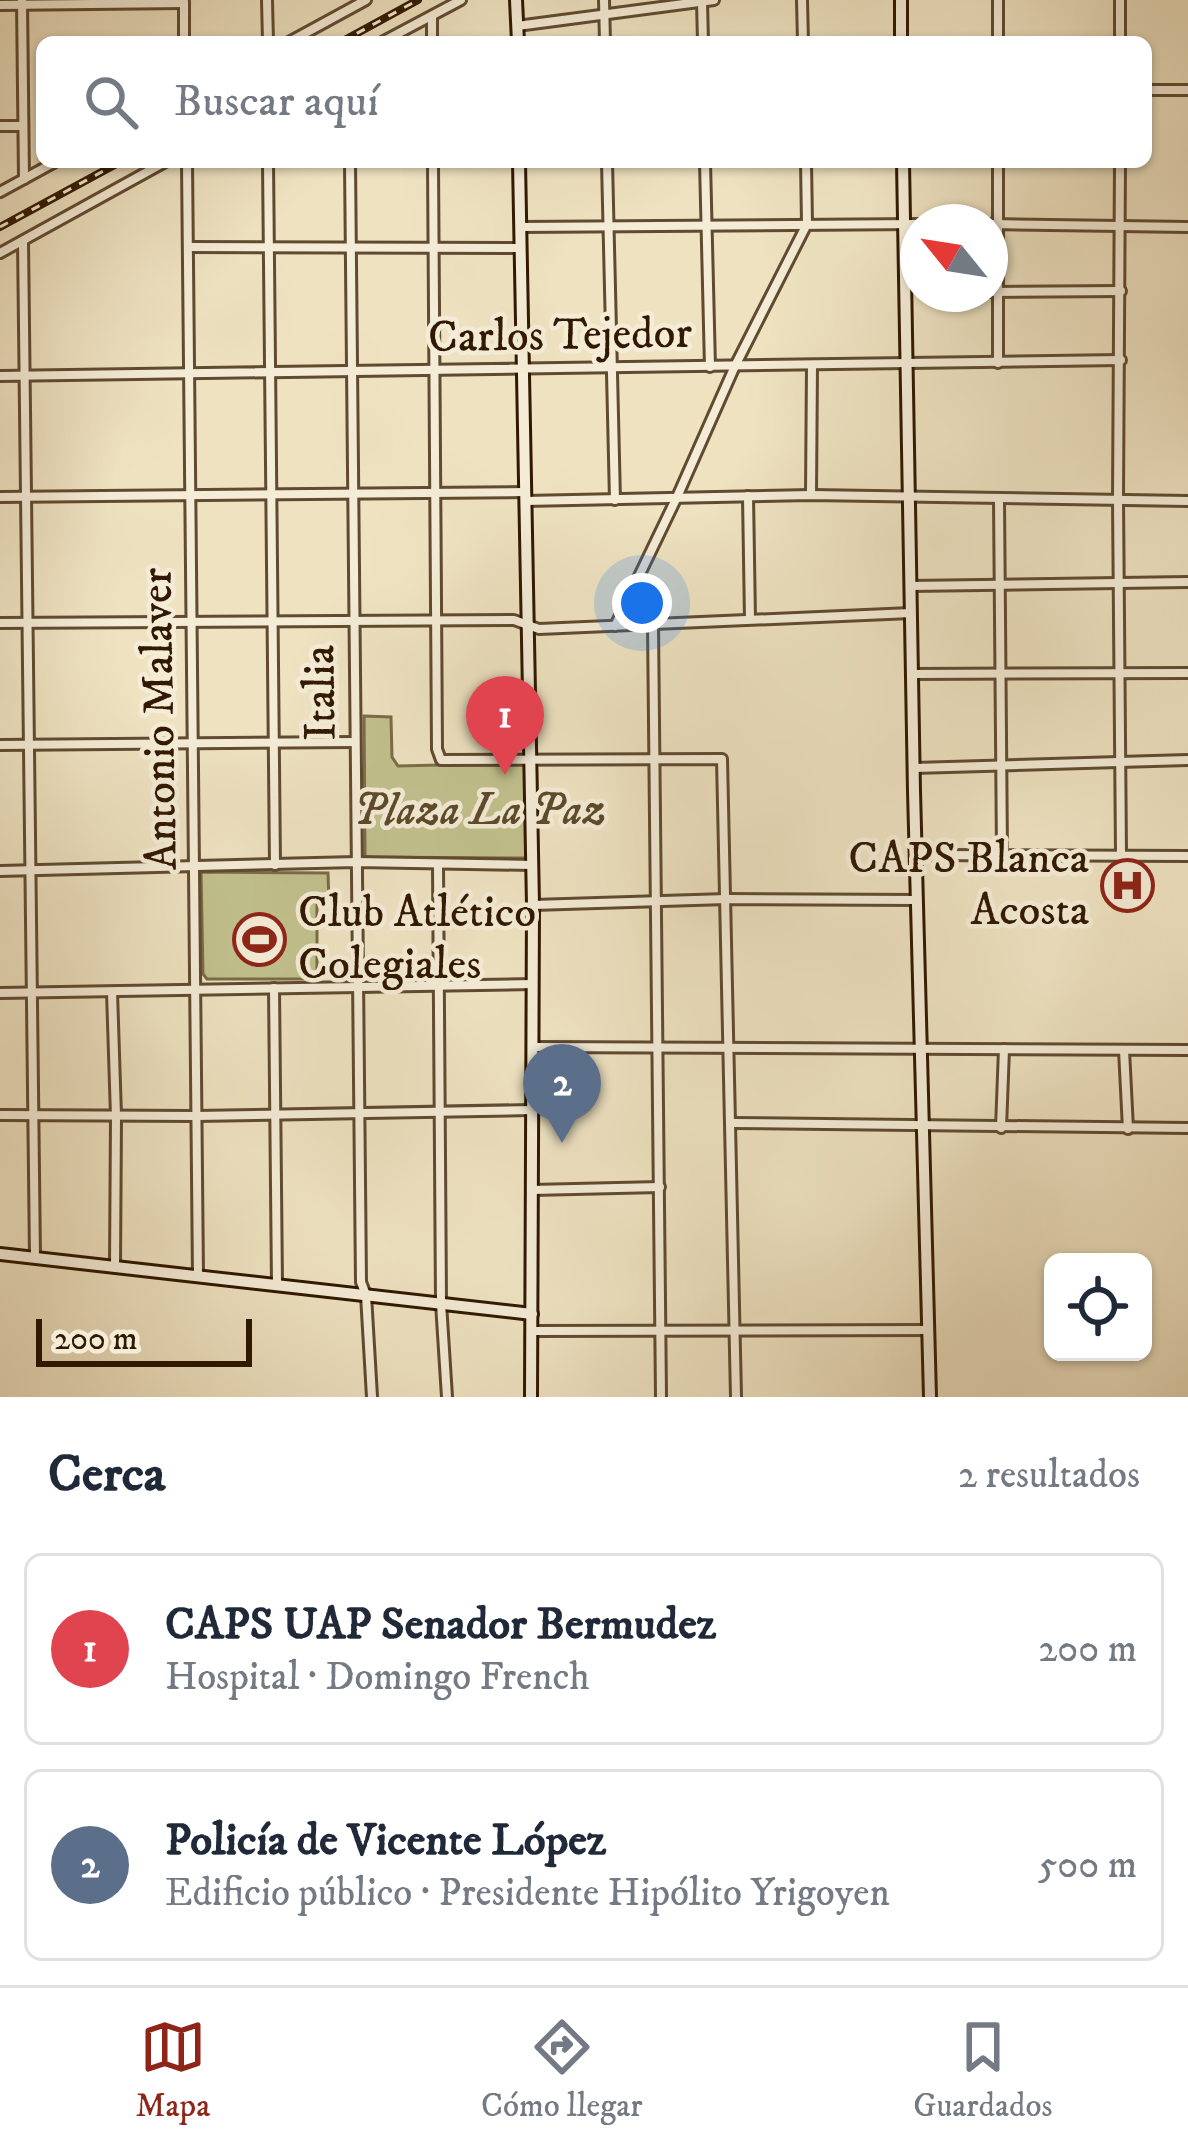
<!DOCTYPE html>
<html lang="es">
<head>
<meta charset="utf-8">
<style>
	body { margin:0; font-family:"IM FELL DW Pica",serif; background:#f2f2f3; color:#1f2937 }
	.controls { position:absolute; right:36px; bottom:36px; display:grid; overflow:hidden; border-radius:18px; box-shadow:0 3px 9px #0004 }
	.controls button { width:108px; height:108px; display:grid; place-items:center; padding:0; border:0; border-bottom:3px solid #e0e1e3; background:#fff; color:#1f2937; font:60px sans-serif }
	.compass { position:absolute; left:900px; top:204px; width:108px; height:108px; border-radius:50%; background:#fff; box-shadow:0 3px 9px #0004; rotate:300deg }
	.scale { position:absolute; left:36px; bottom:30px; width:216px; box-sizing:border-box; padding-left:12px; border:6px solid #311800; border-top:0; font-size:33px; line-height:42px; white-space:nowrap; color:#311800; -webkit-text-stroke:9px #f4ecd7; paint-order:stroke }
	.you { position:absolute; left:642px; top:603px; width:42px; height:42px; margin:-30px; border:9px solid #fff; border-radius:50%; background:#1a73e8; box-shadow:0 0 0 18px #1a73e833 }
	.badge { display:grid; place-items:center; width:78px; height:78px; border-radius:50%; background:#8f2418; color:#fff; font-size:39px; font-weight:700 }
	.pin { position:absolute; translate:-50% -99px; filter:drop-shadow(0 3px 6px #0008) }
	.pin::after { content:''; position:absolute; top:63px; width:42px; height:36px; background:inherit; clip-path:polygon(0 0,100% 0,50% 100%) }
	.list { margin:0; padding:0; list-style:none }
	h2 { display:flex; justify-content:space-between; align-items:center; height:156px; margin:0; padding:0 48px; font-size:51px }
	h2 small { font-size:39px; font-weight:400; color:#747a83 }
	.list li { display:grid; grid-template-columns:78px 1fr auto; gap:36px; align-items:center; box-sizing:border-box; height:192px; margin:0 24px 24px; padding:0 24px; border:3px solid #e0e1e3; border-radius:18px }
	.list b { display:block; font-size:45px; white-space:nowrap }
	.list p { margin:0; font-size:39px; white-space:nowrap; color:#747a83 }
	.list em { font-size:39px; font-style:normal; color:#747a83 }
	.icon { flex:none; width:66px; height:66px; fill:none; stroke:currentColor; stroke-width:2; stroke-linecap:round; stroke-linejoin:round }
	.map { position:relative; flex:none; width:1188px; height:1397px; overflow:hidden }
	.search { position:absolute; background:#fff; box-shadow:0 3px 9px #0004; left:36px; right:36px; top:36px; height:132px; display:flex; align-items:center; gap:30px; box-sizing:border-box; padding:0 42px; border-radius:18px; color:#747a83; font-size:45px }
	.sheet { height:588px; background:#fff }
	nav { display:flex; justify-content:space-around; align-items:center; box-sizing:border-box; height:168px; border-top:3px solid #e0e1e3; background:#fff; font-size:33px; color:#747a83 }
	nav a { display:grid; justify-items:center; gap:6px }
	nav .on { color:#8f2418 }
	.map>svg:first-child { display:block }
	.green { fill:#c1c08d; stroke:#796c46; stroke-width:3 }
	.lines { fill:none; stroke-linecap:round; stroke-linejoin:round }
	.street-casing { stroke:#604a30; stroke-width:14 }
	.secondary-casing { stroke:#311800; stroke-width:16 }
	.street { stroke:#f4ecd7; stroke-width:8 }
	.secondary { stroke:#f4ecd7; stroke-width:10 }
	.rail-casing { stroke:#311800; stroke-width:8 }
	.rail { stroke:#f4ecd7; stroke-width:3; stroke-dasharray:9; stroke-linecap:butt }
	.labels { text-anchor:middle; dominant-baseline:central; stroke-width:9; stroke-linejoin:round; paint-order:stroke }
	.street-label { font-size:45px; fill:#311800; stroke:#f4ecd7 }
	.park-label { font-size:45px; font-style:italic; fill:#5c4a2a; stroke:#f4ecd7 }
	.poi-label { font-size:45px; fill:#311800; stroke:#f4ecd7; text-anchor:end }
</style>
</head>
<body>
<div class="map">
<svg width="1188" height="1397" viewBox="0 0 1188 1397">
	<rect width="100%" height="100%" fill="#eee2c1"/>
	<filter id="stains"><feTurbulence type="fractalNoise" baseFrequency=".00167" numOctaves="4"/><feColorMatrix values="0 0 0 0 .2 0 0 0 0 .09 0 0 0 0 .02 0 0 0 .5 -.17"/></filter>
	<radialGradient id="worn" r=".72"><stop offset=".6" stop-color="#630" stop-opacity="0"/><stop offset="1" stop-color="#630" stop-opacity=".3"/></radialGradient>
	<g class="green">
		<path d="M364 716 391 717 392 757 398 766 525 763 527 858 365 857Z"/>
		<path d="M201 872 328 873 329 904H317V979H207L203 974Z"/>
	</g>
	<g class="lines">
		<defs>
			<g id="street">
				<path d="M267 0 268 42"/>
				<path d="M604 0 605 42"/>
				<path d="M802 0 803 42"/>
				<path d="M998 0V42"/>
				<path d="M1120 0V42"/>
				<path d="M22 1 24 179"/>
				<path d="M184 2V42"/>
				<path d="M702 2 703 42"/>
				<path d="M0 5 184 3"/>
				<path d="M432 16V42"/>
				<path d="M517 26 714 0"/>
				<path d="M289 42 366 0"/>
				<path d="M382 42 461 0"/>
				<path d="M1146 90H1188"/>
				<path d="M0 126H23"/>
				<path d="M187 162 198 1276"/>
				<path d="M268 162 275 865"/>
				<path d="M350 162 361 1282 366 1295 372 1397"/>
				<path d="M433 162 437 749 441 760 722 759 736 1397"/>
				<path d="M607 162 615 500"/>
				<path d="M705 162 710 367"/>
				<path d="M998 162V363"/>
				<path d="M1120 162 1118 500 1121 854"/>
				<path d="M0 192 55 162"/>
				<path d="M990 224 1188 227"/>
				<path d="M520 227 918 224"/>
				<path d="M23 241 35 1258"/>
				<path d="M188 247 520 248"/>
				<path d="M0 253 165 162"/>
				<path d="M990 292 1121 291"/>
				<path d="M0 376 1121 360"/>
				<path d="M811 495 812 365"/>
				<path d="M748 496 750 619"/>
				<path d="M0 497 525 492"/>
				<path d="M999 499 1002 854"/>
				<path d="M525 501 811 495 1188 501"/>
				<path d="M910 586 1188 582"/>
				<path d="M0 623 514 620 539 629 911 613"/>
				<path d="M653 625 661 1397"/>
				<path d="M615 626 677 497 735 366 807 224 806 162"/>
				<path d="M912 674 1188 673"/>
				<path d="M0 745 355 742"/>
				<path d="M914 768 1188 760"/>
				<path d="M916 855 1188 856"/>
				<path d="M438 864 441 1303 447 1397"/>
				<path d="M0 871 356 862 532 865"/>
				<path d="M533 905 727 899 917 900"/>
				<path d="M274 988 277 1285"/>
				<path d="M112 992 116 1116 115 1266"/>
				<path d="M0 993 533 984"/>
				<path d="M532 1047 1188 1050"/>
				<path d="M1124 1050 1128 1129"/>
				<path d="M0 1115 196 1116 531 1110"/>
				<path d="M732 1123 1188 1128"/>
				<path d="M1001 1128 1004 1049"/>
				<path d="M532 1190 660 1187"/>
				<path d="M532 1331 928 1330"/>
			</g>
			<g id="secondary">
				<path d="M516 0 518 42"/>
				<path d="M901 0V42"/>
				<path d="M519 162 533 905 531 1397"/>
				<path d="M903 162 914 791 930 1397"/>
				<path d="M0 1254 532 1314"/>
			</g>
		</defs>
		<use href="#street" class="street-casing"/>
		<use href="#secondary" class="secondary-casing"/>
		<use href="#street" class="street"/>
		<use href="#secondary" class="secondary"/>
		<defs>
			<g id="rail">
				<path d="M341 42 418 0"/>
				<path d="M0 227 120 162"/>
			</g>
		</defs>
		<use href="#rail" class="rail-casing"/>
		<use href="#rail" class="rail"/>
	</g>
	<defs>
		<symbol id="hospital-ring" viewBox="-11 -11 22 22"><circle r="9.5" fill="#f4ecd7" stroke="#8f2418" stroke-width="1.5"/><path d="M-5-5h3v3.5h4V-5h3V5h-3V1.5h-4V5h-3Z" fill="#8f2418"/></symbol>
		<symbol id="stadium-ring" viewBox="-11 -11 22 22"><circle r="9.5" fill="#f4ecd7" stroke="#8f2418" stroke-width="1.5"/><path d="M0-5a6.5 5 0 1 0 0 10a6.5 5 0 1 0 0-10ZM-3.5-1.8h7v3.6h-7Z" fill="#8f2418"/></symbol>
	</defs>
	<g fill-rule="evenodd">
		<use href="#hospital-ring" x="1098" y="856" width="59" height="59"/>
		<use href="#stadium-ring" x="230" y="910" width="59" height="59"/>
	</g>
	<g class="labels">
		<g class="street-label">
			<text transform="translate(560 336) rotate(-1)">Carlos Tejedor</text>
			<text transform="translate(321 693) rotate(-91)">Italia</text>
			<text transform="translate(160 719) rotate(-91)">Antonio Malaver</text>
		</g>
		<g class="park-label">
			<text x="480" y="811">Plaza La Paz</text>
		</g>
		<g class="poi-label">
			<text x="1089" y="859">CAPS Blanca<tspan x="1089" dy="52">Acosta</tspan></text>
			<text x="298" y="913" text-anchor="start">Club Atlético<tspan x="298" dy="52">Colegiales</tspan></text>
		</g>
	</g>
	<rect width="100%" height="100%" filter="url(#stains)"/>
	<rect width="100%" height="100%" fill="url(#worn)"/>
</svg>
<div class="controls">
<button><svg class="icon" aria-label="locate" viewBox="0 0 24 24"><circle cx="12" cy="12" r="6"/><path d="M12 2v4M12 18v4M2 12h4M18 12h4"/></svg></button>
</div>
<svg class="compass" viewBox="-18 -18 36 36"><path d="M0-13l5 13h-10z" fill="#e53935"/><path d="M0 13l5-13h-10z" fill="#747a83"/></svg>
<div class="scale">200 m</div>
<div class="you"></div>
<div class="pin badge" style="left:505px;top:775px;background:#e0444e">1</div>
<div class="pin badge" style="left:562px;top:1143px;background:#5c6f8a">2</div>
<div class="search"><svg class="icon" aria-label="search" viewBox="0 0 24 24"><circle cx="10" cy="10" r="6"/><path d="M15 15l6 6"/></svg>Buscar aquí</div>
</div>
<section class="sheet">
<h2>Cerca<small>2 resultados</small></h2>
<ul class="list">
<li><span class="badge" style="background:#e0444e">1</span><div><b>CAPS UAP Senador Bermudez</b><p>Hospital · Domingo French</p></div><em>200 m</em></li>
<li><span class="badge" style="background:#5c6f8a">2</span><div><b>Policía de Vicente López</b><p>Edificio público · Presidente Hipólito Yrigoyen</p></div><em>500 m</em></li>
</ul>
</section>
<nav>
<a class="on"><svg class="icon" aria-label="map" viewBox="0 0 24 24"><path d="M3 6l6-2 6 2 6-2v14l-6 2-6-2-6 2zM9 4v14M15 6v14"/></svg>Mapa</a>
<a><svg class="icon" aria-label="directions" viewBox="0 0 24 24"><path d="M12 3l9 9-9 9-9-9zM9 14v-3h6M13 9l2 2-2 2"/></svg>Cómo llegar</a>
<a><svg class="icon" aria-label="saved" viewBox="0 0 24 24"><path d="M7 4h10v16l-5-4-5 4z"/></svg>Guardados</a>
</nav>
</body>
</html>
